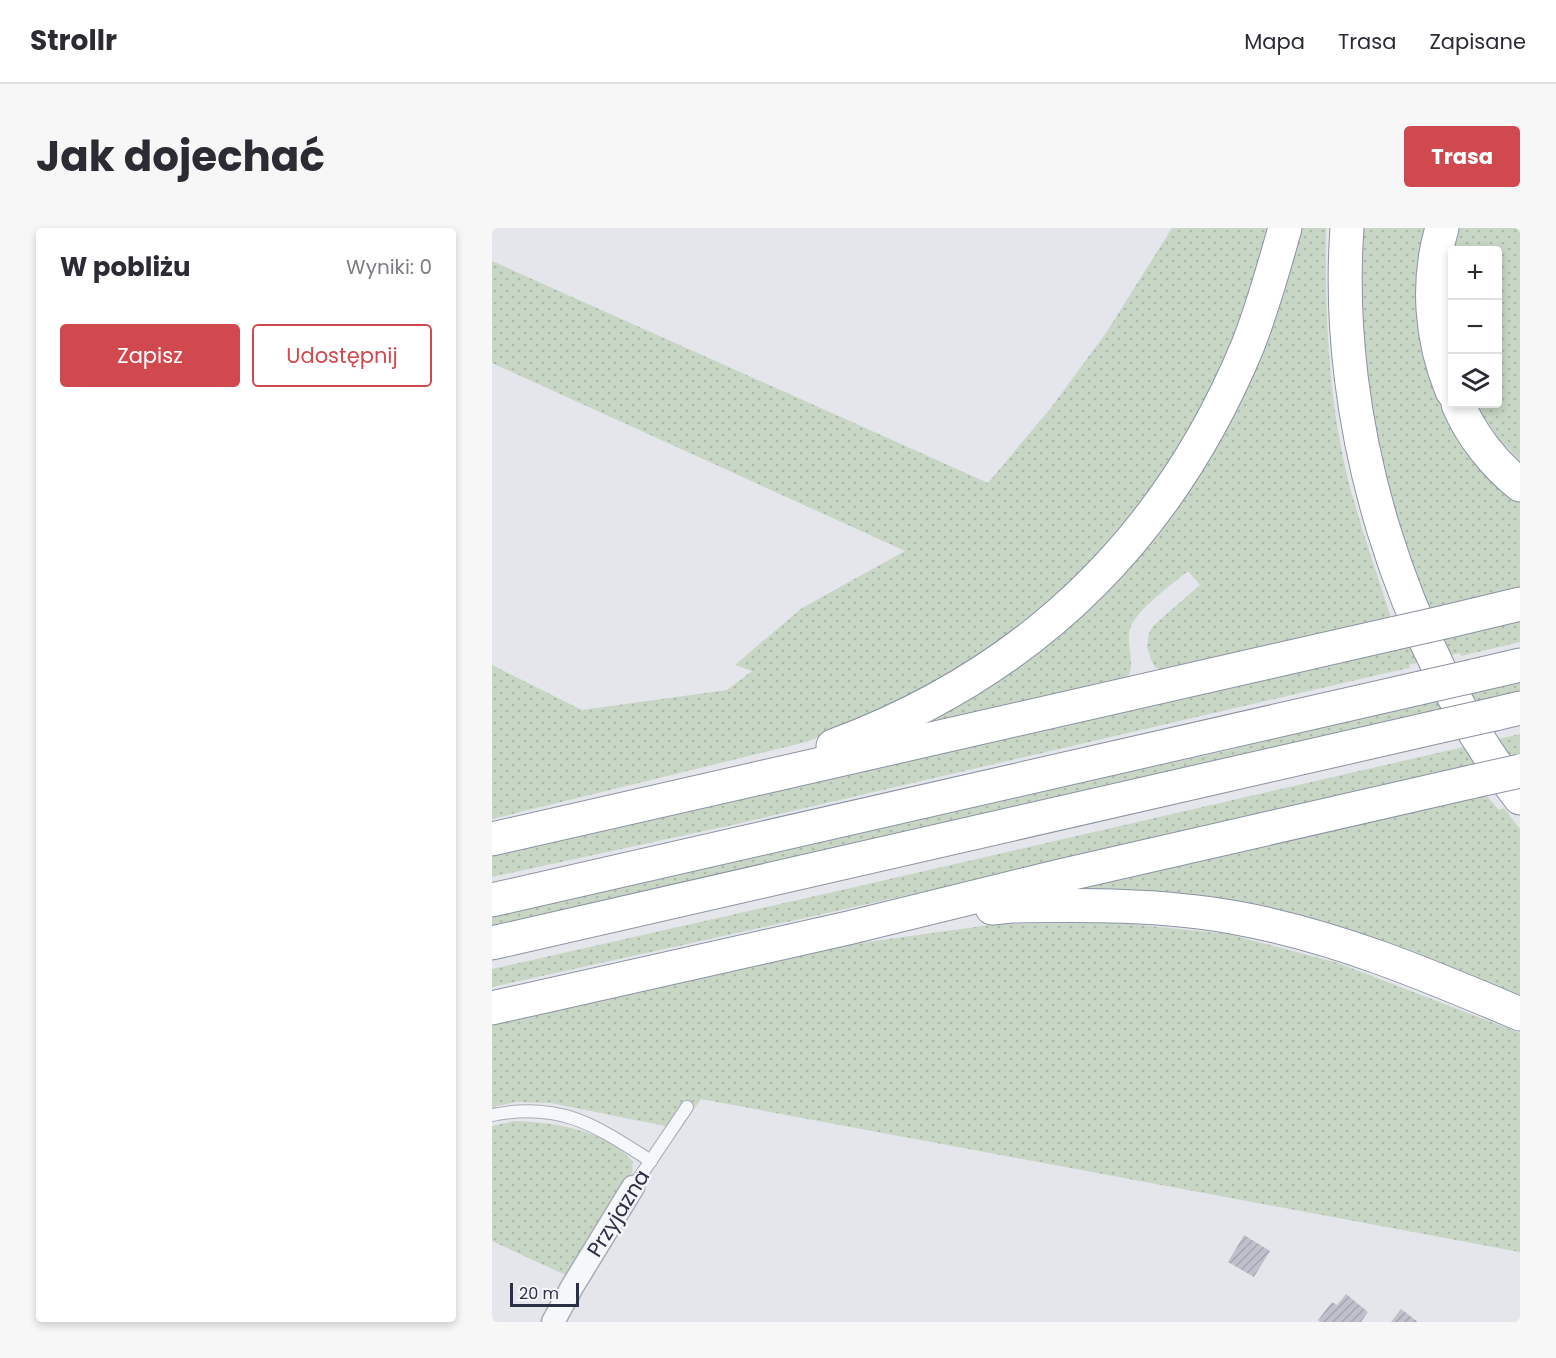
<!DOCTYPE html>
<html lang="pl">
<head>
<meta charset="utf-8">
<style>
	body { margin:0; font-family:Poppins,sans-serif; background:#f7f7f7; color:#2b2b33 }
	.controls { position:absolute; right:18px; top:18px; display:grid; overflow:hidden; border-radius:6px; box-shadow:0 3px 9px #0003 }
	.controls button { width:54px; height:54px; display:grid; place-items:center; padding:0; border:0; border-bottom:2px solid #e1e1e2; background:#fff; color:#2b2b33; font:30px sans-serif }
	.scale { position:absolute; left:18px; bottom:15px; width:69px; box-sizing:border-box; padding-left:6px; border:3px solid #2b3144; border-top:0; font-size:16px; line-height:21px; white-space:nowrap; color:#2b3144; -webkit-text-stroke:4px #f3f5f9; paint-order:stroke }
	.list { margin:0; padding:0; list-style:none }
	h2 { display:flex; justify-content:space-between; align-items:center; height:78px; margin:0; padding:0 24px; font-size:26px }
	h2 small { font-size:20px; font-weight:400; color:#7c7c81 }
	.actions { display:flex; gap:12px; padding:18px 24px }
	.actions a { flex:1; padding:14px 0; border:2px solid #d0494f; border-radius:6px; text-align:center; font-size:21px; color:#d0494f }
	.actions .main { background:#d0494f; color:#fff }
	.icon { flex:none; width:33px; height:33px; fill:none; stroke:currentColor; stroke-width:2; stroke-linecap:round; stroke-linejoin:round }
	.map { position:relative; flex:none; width:1028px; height:1094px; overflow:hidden; border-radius:6px }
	header { display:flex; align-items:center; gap:36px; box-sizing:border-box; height:84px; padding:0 30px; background:#fff; border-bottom:2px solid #e1e1e2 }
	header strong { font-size:28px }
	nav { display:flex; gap:33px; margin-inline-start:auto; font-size:21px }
	.intro { display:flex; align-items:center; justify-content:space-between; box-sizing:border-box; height:144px; padding:0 36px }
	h1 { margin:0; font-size:42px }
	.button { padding:15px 27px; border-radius:6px; background:#d0494f; color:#fff; font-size:21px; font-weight:700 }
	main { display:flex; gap:36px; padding:0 36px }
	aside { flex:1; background:#fff; border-radius:6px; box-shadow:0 3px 9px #0003 }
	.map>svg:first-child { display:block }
	.green { fill:url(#green-dots) }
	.building { fill:url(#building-hatch) }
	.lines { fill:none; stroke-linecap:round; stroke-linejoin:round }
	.lane-casing { stroke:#a9acb6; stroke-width:14 }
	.street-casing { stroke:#a9acb6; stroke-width:25 }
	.highway-casing { stroke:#8b92a2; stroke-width:35 }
	.lane { stroke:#f6f7fa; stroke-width:12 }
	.street { stroke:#f6f7fa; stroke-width:22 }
	.highway { stroke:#fff; stroke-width:33 }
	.highway-bridge-casing { stroke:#8b92a2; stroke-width:35; stroke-linecap:butt }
	.highway-bridge { stroke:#fff; stroke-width:33 }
	.labels { text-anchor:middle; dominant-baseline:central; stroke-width:5; stroke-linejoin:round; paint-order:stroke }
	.street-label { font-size:21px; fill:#2b3144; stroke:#f3f5f9 }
</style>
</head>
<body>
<header>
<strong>Strollr</strong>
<nav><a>Mapa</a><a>Trasa</a><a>Zapisane</a></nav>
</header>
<div class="intro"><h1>Jak dojechać</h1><a class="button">Trasa</a></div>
<main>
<aside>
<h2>W pobliżu<small>Wyniki: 0</small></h2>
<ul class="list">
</ul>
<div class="actions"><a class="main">Zapisz</a><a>Udostępnij</a></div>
</aside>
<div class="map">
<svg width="1028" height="1094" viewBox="0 0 1028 1094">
	<defs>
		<pattern id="green-dots" width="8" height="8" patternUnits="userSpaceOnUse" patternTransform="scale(1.5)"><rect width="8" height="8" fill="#c7d6c5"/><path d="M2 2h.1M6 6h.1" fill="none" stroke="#abb8aa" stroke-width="1.8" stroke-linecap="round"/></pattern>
		<pattern id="building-hatch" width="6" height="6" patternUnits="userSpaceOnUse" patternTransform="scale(1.5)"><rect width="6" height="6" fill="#bec1cc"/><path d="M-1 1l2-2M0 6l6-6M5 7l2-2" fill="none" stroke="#a3a6b0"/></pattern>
	</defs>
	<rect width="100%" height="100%" fill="#e4e6ec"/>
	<g class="green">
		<path d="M680 0H779L731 143 649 282 578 360 497 425 401 480 314 514 0 591V437L90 482 235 462 260 443 243 437 310 380 413 323 0 135V33L496 255 558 181 614 105Z"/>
		<path d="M806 0H834C833 87 836 174 858 259 870 303 885 346 899 390L672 443 663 439 660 434 655 419 657 405 661 398 708 357 696 343C680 357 638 385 637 406 635 422 644 436 635 451L418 502 625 346Z"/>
		<path d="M870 0H939L932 90 1028 270V361L936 380C922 339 906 297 895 254 875 171 867 85 870 0Z"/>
		<path d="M963 0H1028V233L1007 211 983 176H1005V22H960V105L957 82 956 38Z"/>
		<path d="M1028 388V414L969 428 968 425 917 437 918 440 903 443 240 597 0 649V622Z"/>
		<path d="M1028 452V467L0 701V689L521 569 733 523 913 478Z"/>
		<path d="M1028 506V532L0 759V741L350 662Z"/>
		<path d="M991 564 1007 582 1012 580 1028 601V775L945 739 561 661Z"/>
		<path d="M629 695 736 706 846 735 1028 805V1024L209 871 188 901 59 875 24 874 0 879V795L353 717 505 696Z"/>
		<path d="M22 893C61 894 115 902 141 934L140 944 80 1050 0 1013V898Z"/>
	</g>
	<g class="building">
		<path d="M752 1007 778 1023 762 1049 736 1034Z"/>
		<path d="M854 1066 876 1084 869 1094H828L826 1092 840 1074 845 1077Z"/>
		<path d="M909 1081 926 1094H899Z"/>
	</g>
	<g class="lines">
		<defs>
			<g id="lane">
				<path d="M0 887C69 873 104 898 159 933"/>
				<path d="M141 959 195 879"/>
			</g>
			<path id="street" d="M61 1094 80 1059 141 959"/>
			<g id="highway">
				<path d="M855 0C841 195 908 416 1028 570"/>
				<path d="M950 0C934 54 939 112 960 163"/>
				<path d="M966 176C979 207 1002 236 1028 257"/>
				<path d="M953 394 1028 376"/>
				<path d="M981 448 1028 437"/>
				<path d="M1003 486 1028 480"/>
				<path d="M341 518C538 445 676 311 756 117 771 79 782 39 793 0"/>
				<path d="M0 611 904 405"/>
				<path d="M0 672 928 460"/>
				<path d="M500 680 519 678C594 677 670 676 745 690 844 708 936 747 1028 786"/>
				<path d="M0 715 949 498"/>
				<path d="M0 780 356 700 568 648 983 553"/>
			</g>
		</defs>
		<use href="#lane" class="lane-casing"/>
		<use href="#street" class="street-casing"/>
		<use href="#highway" class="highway-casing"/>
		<use href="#lane" class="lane"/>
		<use href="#street" class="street"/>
		<use href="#highway" class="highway"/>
		<defs>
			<g id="highway-bridge">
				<path d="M904 405 953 394"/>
				<path d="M928 460 981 448"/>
				<path d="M949 498 1003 486"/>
				<path d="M983 553 1028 543"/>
			</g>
		</defs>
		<use href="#highway-bridge" class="highway-bridge-casing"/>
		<use href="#highway-bridge" class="highway-bridge"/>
	</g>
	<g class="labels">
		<g class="street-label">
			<text transform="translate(126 985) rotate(-58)">Przyjazna</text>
		</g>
	</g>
</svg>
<div class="controls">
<button>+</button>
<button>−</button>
<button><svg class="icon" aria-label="layers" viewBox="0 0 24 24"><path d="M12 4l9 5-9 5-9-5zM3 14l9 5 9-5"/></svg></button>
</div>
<div class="scale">20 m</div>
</div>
</main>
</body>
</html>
